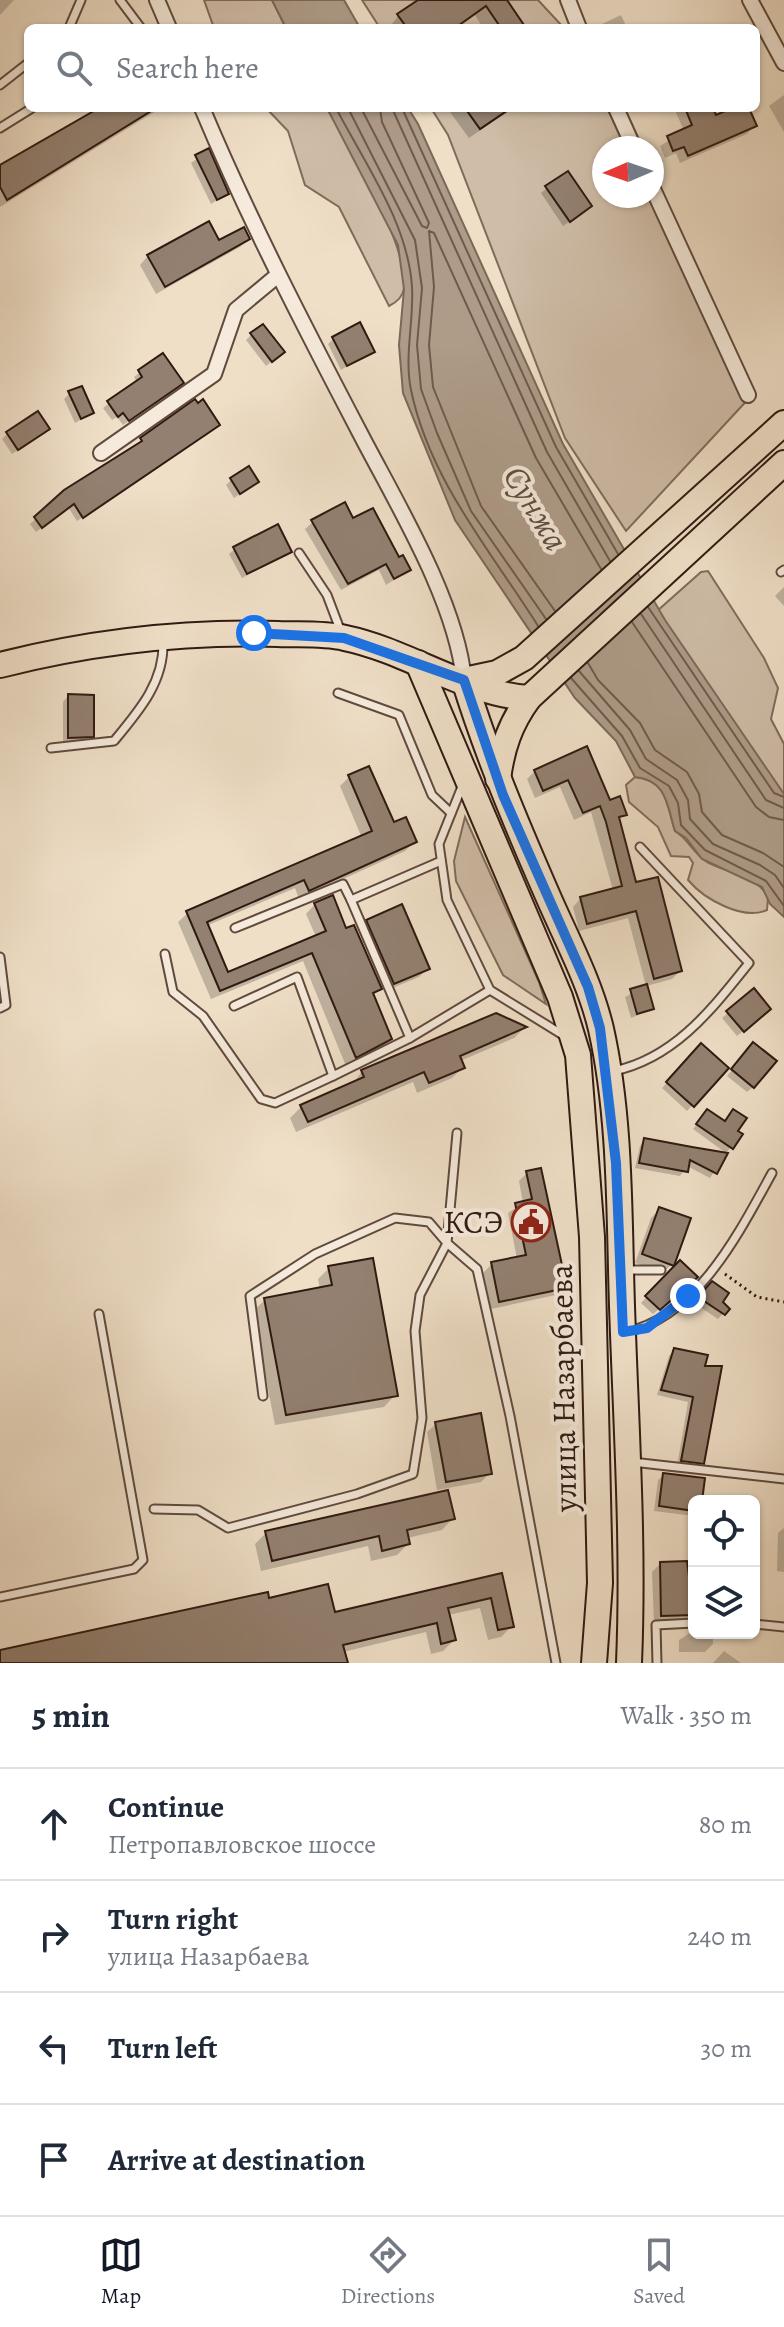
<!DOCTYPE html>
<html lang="en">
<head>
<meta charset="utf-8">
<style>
	body { margin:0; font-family:Alegreya,serif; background:#f2f2f3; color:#1f2937 }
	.controls { position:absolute; right:24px; bottom:24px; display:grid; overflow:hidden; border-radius:12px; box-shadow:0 2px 6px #0004 }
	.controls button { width:72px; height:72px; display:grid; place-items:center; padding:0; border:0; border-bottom:2px solid #e0e1e3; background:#fff; color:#1f2937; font:40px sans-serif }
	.compass { position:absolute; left:592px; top:136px; width:72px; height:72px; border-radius:50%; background:#fff; box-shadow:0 2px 6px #0004; rotate:268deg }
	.stop { position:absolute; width:24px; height:24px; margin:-18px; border:6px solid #1a73e8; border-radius:50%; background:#fff }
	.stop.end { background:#1a73e8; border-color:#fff; box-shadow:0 2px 8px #0008 }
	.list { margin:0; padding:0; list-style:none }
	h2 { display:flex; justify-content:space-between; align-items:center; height:104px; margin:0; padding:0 32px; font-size:34px }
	h2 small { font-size:26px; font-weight:400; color:#747a83 }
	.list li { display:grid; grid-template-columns:52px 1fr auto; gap:24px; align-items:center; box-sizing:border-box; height:112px; padding:0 32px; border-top:2px solid #e0e1e3 }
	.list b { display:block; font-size:30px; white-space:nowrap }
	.list p { margin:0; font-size:26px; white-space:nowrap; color:#747a83 }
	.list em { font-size:26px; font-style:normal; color:#747a83 }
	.icon { flex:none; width:44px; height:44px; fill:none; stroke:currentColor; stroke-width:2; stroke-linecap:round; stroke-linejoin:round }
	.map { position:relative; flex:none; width:784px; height:1663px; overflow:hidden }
	.search { position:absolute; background:#fff; box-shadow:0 2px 6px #0004; left:24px; right:24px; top:24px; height:88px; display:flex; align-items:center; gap:20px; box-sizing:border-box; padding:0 28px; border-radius:12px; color:#747a83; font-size:30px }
	.sheet { height:552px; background:#fff }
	nav { display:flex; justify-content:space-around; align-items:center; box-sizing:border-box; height:112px; border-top:2px solid #e0e1e3; background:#fff; font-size:22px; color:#747a83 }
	nav a { display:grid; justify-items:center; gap:4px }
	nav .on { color:#111827 }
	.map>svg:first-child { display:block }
	.green { fill:#cfbda8; stroke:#806b5c; stroke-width:2 }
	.water { fill:#ae9c89; stroke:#7c6859; stroke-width:2 }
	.shadow { fill:#0003 }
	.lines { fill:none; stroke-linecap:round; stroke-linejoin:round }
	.shore { stroke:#6f5a4d; stroke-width:2 }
	.building { fill:#938070; stroke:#301911; stroke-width:2 }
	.service-casing { stroke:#604a3e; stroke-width:11 }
	.minor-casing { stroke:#604a3e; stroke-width:18 }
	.primary-casing { stroke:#301911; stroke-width:28 }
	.path { stroke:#301911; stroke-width:3; stroke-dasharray:2 4; stroke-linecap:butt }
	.service { stroke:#f5eadb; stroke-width:7 }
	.minor { stroke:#f5eadb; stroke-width:14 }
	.primary { stroke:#efdfc7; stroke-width:24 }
	.route { stroke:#1a73e8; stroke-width:10 }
	.labels { text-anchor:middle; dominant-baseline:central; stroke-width:8; stroke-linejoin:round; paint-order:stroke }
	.poi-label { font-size:32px; fill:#301911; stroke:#f5eadb; text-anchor:end }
	.street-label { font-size:32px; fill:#301911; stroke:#f5eadb }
	.water-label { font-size:34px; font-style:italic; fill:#624d41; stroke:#f5eadb }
</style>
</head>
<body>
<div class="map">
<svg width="784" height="1663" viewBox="0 0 784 1663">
	<rect width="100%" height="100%" fill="#efdfc7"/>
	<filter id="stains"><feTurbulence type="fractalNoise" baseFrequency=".0025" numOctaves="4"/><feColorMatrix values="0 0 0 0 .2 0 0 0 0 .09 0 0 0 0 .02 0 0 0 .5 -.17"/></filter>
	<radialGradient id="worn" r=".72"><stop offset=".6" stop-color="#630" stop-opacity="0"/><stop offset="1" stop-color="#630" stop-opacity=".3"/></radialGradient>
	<g class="green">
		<path d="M204 0H272L286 28H214Z"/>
		<path d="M362 0H538L564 28H380Z"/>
		<path d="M266 108H327C350 151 408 242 404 288 403 297 397 302 389 306L339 207 305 185 288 131Z"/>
		<path d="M431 108H607L628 148H604V196H652L752 395 626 531 565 438 448 135Z"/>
		<path d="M708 571 764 658 778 688 771 719 784 744V808L656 612 701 572Z"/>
		<path d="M635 777C668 780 667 807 675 831 688 839 694 854 707 862 727 873 758 875 768 898L767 910C743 921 704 899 688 880L693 863 689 857 671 856 658 827 629 802 626 785Z"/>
		<path d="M465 817 539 982 546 1004 503 975 456 881 454 861Z"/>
	</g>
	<g class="water">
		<path d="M272 0H344L360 28H286Z"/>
		<path d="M327 108H408L418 124 563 444 665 620 784 794V917L770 904 762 887 702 859 686 838 675 831C667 807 668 780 635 777L616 741 575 698 455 520 403 393 399 345 404 289 398 245Z"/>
	</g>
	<g class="shadow">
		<path d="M0 0H14L0 15Z"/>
		<path d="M422 0H504L523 28H483L475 15 457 28H389L398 16Z"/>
		<path d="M621 15 627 28H597L600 25Z"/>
		<path d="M784 95V132L769 106Z"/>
		<path d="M103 108H161L0 207V168Z"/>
		<path d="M447 108H513L469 138Z"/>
		<path d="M674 108H711L715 118 737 108H747L754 126 747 134 680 163 676 153 665 158 660 146 684 131Z"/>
		<path d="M208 151 227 194 211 204 191 163Z"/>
		<path d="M547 188 584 212 563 226 541 193Z"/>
		<path d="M248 239 240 247 156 294 140 265 148 256Z"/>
		<path d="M251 335 277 357 266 366 246 340Z"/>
		<path d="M333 339 372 351 341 370 328 344Z"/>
		<path d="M162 355 176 388 123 425 117 417 112 420 103 408 137 382 134 377Z"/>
		<path d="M70 393 92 413 75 423 64 399Z"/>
		<path d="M212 429 77 521 68 507 36 532 30 524 66 492 137 447 141 439Z"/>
		<path d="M7 434H42L12 454 2 439Z"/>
		<path d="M231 480 257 482 234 498 226 485Z"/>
		<path d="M352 521 398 560 409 570 386 585 379 570 341 590 305 529 313 522Z"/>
		<path d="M235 549 290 551 242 578 229 554Z"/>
		<path d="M784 587V606L775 596Z"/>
		<path d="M68 696 92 736 86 741 63 742V702Z"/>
		<path d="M586 749 609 802 624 814 618 820 635 884 680 971 672 979 646 986 628 918 579 931 573 907 581 898 613 890 591 812 574 820 560 787 535 798 527 779 535 771Z"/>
		<path d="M349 777 393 825 414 842 405 851 299 899 295 888 206 926 227 975 316 937 306 914 315 904 345 931 380 989 372 996 390 1039 381 1048 346 1066 303 961 211 999 178 922 188 913 362 838 340 786Z"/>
		<path d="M368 921 428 968 419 977 385 991 359 930Z"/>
		<path d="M646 987 652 1009 631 1018 625 997Z"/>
		<path d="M728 1013 763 1015 737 1036 722 1018Z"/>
		<path d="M524 1028 514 1038 460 1061 463 1067 452 1078 417 1093 413 1082 296 1132 290 1118 301 1107 352 1085 362 1071 396 1054 398 1058Z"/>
		<path d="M701 1046 726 1068 687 1111 662 1088Z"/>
		<path d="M748 1050 753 1087 747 1092 727 1076Z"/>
		<path d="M703 1116 741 1135 726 1153 693 1129Z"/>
		<path d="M645 1140 725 1155 710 1178 687 1166 680 1176 635 1168 640 1146Z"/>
		<path d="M527 1173 565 1287 556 1295 491 1309 483 1273 492 1264 517 1259 508 1213 523 1203 519 1181Z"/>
		<path d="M660 1209 672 1264 663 1273 635 1263 651 1218Z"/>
		<path d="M680 1263 690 1283 653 1314 641 1303Z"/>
		<path d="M329 1268 395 1395 384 1407 275 1425 253 1311 265 1300 320 1290 318 1279Z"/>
		<path d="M712 1283 727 1309 718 1319 694 1303Z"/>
		<path d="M675 1350 703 1368 702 1463 697 1468 677 1466 688 1402 657 1395 669 1356Z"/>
		<path d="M436 1424 490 1473 481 1482 437 1490 427 1432Z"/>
		<path d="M664 1475 700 1501H694V1516L654 1511 658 1480Z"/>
		<path d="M453 1518 442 1530 407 1538 408 1544 397 1555 371 1561 368 1546 261 1571 255 1544 266 1533Z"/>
		<path d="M784 1528V1572L777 1571 778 1533Z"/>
		<path d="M660 1564 687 1594H694V1633H713V1644L705 1652H679V1640L693 1631 690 1625 654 1623 652 1572Z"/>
		<path d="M500 1575 512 1626 501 1637 488 1640 480 1608 448 1615 454 1640 443 1651 431 1654 426 1632 343 1652 345 1663H0V1652L268 1601 333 1615Z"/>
		<path d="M724 1651 741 1663H713Z"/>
	</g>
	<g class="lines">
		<g class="shore">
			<path d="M336 108C365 164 408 223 412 287 414 322 404 355 411 390 430 481 491 551 538 626"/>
			<path d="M348 108 415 240 422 288 417 345 421 389 437 433 471 511 546 619"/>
			<path d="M361 108 422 226 427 228 429 223 382 122 380 108"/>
			<path d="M392 108 547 452 610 561"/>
			<path d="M402 108 556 447 618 554"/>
			<path d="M648 607 774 793 784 797"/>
			<path d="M555 611 481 506 433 387 429 345 434 287 429 231 434 233 536 458 601 569"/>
			<path d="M641 614 766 800 784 808"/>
			<path d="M632 622 756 807 769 817 784 820"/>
			<path d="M588 663 598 680 640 723 655 750 687 772 699 794 702 812 722 835 763 853 784 867"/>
			<path d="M579 671 630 730 646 759 677 780 688 800 690 819 713 844 760 865 775 875 784 888"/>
			<path d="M571 678 622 736 640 768 669 786 678 803 681 825 705 850 766 881 784 906"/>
		</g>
	</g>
	<g class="building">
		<path d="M418 0H507L526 28H501L486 6 455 28H407L397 14Z"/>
		<path d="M99 108H156L7 200 0 187V165Z"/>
		<path d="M465 108H511L480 129Z"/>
		<path d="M685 108H713L716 115 732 108H749L757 126 688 156 684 147 673 151 667 136 692 125Z"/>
		<path d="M209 148 229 194 217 200 195 155Z"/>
		<path d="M568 171 592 206 570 222 545 186Z"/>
		<path d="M209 221 219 240 244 227 250 239 165 287 147 255Z"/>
		<path d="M360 322 375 352 347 366 332 337Z"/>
		<path d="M263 324 285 352 272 362 250 333Z"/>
		<path d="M163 353 184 383 129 421 123 413 118 417 107 401 142 377 138 370Z"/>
		<path d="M82 386 94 413 81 419 68 391Z"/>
		<path d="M195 399 198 403 203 399 220 425 83 518 74 504 42 528 34 517 64 490 142 441 140 438Z"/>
		<path d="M38 411 50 429 18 450 6 432Z"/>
		<path d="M249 466 259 482 240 494 230 478Z"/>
		<path d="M345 502 353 518 373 508 399 557 403 555 411 570 394 579 386 564 348 584 311 520Z"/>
		<path d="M278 524 292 552 247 574 233 547Z"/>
		<path d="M68 694 94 695V737L68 738Z"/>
		<path d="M587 746 610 800 620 796 627 815 619 817 636 882 658 877 682 971 654 979 636 911 587 924 580 897 622 886 606 822 600 806 583 813 568 780 543 791 534 770Z"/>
		<path d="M369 766 394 822 406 817 417 842 309 891 304 880 207 922 228 972 326 931 314 903 333 895 346 928 354 925 382 989 373 993 392 1039 356 1058 312 953 220 991 186 911 372 831 348 775Z"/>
		<path d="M402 904 430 969 394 984 366 920Z"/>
		<path d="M647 984 654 1009 637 1014 630 989Z"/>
		<path d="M754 988 771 1009 744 1032 726 1011Z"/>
		<path d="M496 1013 527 1027 460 1056 465 1068 429 1083 424 1072 308 1122 300 1105 364 1077 361 1070Z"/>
		<path d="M753 1042 777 1061 754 1088 731 1069Z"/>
		<path d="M701 1043 729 1068 694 1107 666 1082Z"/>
		<path d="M707 1109 725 1121 733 1109 747 1118 738 1131 743 1134 733 1149 696 1124Z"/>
		<path d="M644 1138 692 1147 728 1153 717 1174 690 1160 688 1172 639 1163Z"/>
		<path d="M541 1168 567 1288 499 1302 491 1262 526 1255 515 1203 532 1199 526 1171Z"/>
		<path d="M659 1207 691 1218 674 1266 642 1254Z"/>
		<path d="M373 1258 398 1396 286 1415 264 1298 332 1285 328 1266Z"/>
		<path d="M680 1260 698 1277 660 1310 645 1296Z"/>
		<path d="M712 1281 729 1293 723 1302 730 1309 725 1315 698 1297Z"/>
		<path d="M674 1348 708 1355 705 1366H722L704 1464 681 1461 693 1397 661 1390Z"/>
		<path d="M481 1413 492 1474 446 1482 435 1422Z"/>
		<path d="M663 1473 705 1478 702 1501H694V1511L659 1506Z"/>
		<path d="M448 1490 455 1519 407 1530 410 1544 382 1551 379 1536 272 1561 265 1531Z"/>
		<path d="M687 1561 694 1615 661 1616 660 1562Z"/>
		<path d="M502 1573 514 1627 498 1630 491 1598 448 1608 456 1640 441 1644 437 1623 343 1645 348 1663H0V1650L268 1592 269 1598 328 1584 335 1612Z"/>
	</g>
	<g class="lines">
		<defs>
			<g id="service">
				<path d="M120 0 141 28"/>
				<path d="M69 28 81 0"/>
				<path d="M0 85 28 63"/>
				<path d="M0 128 32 108"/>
				<path d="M299 553 327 595 341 632"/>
				<path d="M781 572 784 570"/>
				<path d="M338 693 399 715 432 795 451 813"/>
				<path d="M51 748 114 741C139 711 164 682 163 643"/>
				<path d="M463 784 439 844 447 900 490 990 563 1035"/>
				<path d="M235 928 343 884 351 900 441 861"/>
				<path d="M165 954 173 992 203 1016 261 1099 275 1103 333 1076"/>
				<path d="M0 957 6 1005 0 1008"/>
				<path d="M234 1006 297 977 333 1076 410 1038 351 900"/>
				<path d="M410 1038 490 990"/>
				<path d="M614 1071C675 1058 712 1009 749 963L640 847"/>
				<path d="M457 1133 447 1243 477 1269 510 1416 556 1663"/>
				<path d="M627 1270H661"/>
				<path d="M625 1332C697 1318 740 1231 772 1173"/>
				<path d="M632 1462 784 1479"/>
				<path d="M154 1509 198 1510 228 1528 357 1494 413 1474 422 1418 415 1331 420 1295 447 1243 429 1222 395 1218 315 1254 250 1296 263 1396"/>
				<path d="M0 1597 134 1569 143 1560 99 1314"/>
				<path d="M754 1624 784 1627"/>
				<path d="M657 1663 656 1625 694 1623"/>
			</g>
			<g id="minor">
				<path d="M157 0 169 28"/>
				<path d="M568 0 579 28"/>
				<path d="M750 0 784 63"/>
				<path d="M202 108C249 220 305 328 361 435 398 506 456 601 464 680"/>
				<path d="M616 108 634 148"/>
				<path d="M652 187 748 395"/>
				<path d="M101 453 214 374 236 310 278 275"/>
			</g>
			<g id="primary">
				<path d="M418 663 560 997 578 1055 592 1237 600 1583 594 1663"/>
				<path d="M0 665C91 642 183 631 278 634 300 635 323 633 345 638 408 651 465 694 529 698L784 463"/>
				<path d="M464 680C487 754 516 823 547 894 566 938 590 982 601 1029 621 1118 619 1215 622 1306 626 1426 634 1544 629 1663"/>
				<path d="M464 680 497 673 524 658 784 423"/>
				<path d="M498 779C502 748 510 724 529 698"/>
			</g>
		</defs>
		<use href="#service" class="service-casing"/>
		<use href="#minor" class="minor-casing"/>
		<use href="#primary" class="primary-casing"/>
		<path class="path" d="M725 1274 757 1297 784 1302"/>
		<use href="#service" class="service"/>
		<use href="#minor" class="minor"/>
		<use href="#primary" class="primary"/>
	</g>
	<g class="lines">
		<path class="route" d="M254 633 344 638 464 680 503 795 588 987 600 1028 616 1163 623 1332 647 1328 688 1296"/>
	</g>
	<defs>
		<symbol id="civic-ring" viewBox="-11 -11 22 22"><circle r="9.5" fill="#f5eadb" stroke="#8f2418" stroke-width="1.5"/><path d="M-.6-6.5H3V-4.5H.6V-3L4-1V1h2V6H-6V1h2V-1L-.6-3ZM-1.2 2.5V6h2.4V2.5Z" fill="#8f2418"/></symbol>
	</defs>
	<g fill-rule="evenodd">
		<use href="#civic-ring" x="509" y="1200" width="44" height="44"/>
	</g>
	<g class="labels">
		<g class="poi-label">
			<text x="503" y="1222">КСЭ</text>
		</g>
		<g class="street-label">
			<text transform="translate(563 1388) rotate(-91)">улица Назарбаева</text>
		</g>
		<g class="water-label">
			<text transform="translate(536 508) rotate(59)">Сунжа</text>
		</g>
	</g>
	<rect width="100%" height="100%" filter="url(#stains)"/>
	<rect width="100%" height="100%" fill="url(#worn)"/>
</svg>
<div class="controls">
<button><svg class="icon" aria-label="locate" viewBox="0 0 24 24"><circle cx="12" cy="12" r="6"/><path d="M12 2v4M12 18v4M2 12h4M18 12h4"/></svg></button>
<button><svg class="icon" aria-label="layers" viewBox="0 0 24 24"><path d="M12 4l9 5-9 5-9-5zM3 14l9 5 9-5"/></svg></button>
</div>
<svg class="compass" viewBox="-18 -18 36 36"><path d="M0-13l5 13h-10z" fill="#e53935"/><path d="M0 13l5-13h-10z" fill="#747a83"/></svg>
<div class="stop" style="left:254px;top:633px"></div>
<div class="stop end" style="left:688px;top:1296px"></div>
<div class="search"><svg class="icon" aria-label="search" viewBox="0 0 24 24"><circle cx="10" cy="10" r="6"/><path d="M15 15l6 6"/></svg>Search here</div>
</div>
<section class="sheet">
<h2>5 min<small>Walk · 350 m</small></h2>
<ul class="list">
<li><svg class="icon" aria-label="ahead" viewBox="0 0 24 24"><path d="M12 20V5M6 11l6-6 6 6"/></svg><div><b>Continue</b><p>Петропавловское шоссе</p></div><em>80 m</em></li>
<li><svg class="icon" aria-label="right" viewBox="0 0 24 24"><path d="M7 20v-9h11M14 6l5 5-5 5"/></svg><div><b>Turn right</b><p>улица Назарбаева</p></div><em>240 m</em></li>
<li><svg class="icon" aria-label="left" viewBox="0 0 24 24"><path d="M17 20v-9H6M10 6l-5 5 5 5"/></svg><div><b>Turn left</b></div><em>30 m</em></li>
<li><svg class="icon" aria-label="arrive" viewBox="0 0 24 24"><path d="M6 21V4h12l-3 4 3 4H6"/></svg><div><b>Arrive at destination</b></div></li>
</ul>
</section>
<nav>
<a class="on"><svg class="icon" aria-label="map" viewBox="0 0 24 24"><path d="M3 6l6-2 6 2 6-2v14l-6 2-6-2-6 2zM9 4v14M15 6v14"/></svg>Map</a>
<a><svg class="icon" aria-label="directions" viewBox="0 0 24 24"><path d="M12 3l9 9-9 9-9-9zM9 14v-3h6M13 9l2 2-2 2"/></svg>Directions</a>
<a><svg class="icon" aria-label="saved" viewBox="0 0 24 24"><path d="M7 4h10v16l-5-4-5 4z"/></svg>Saved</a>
</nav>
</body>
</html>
